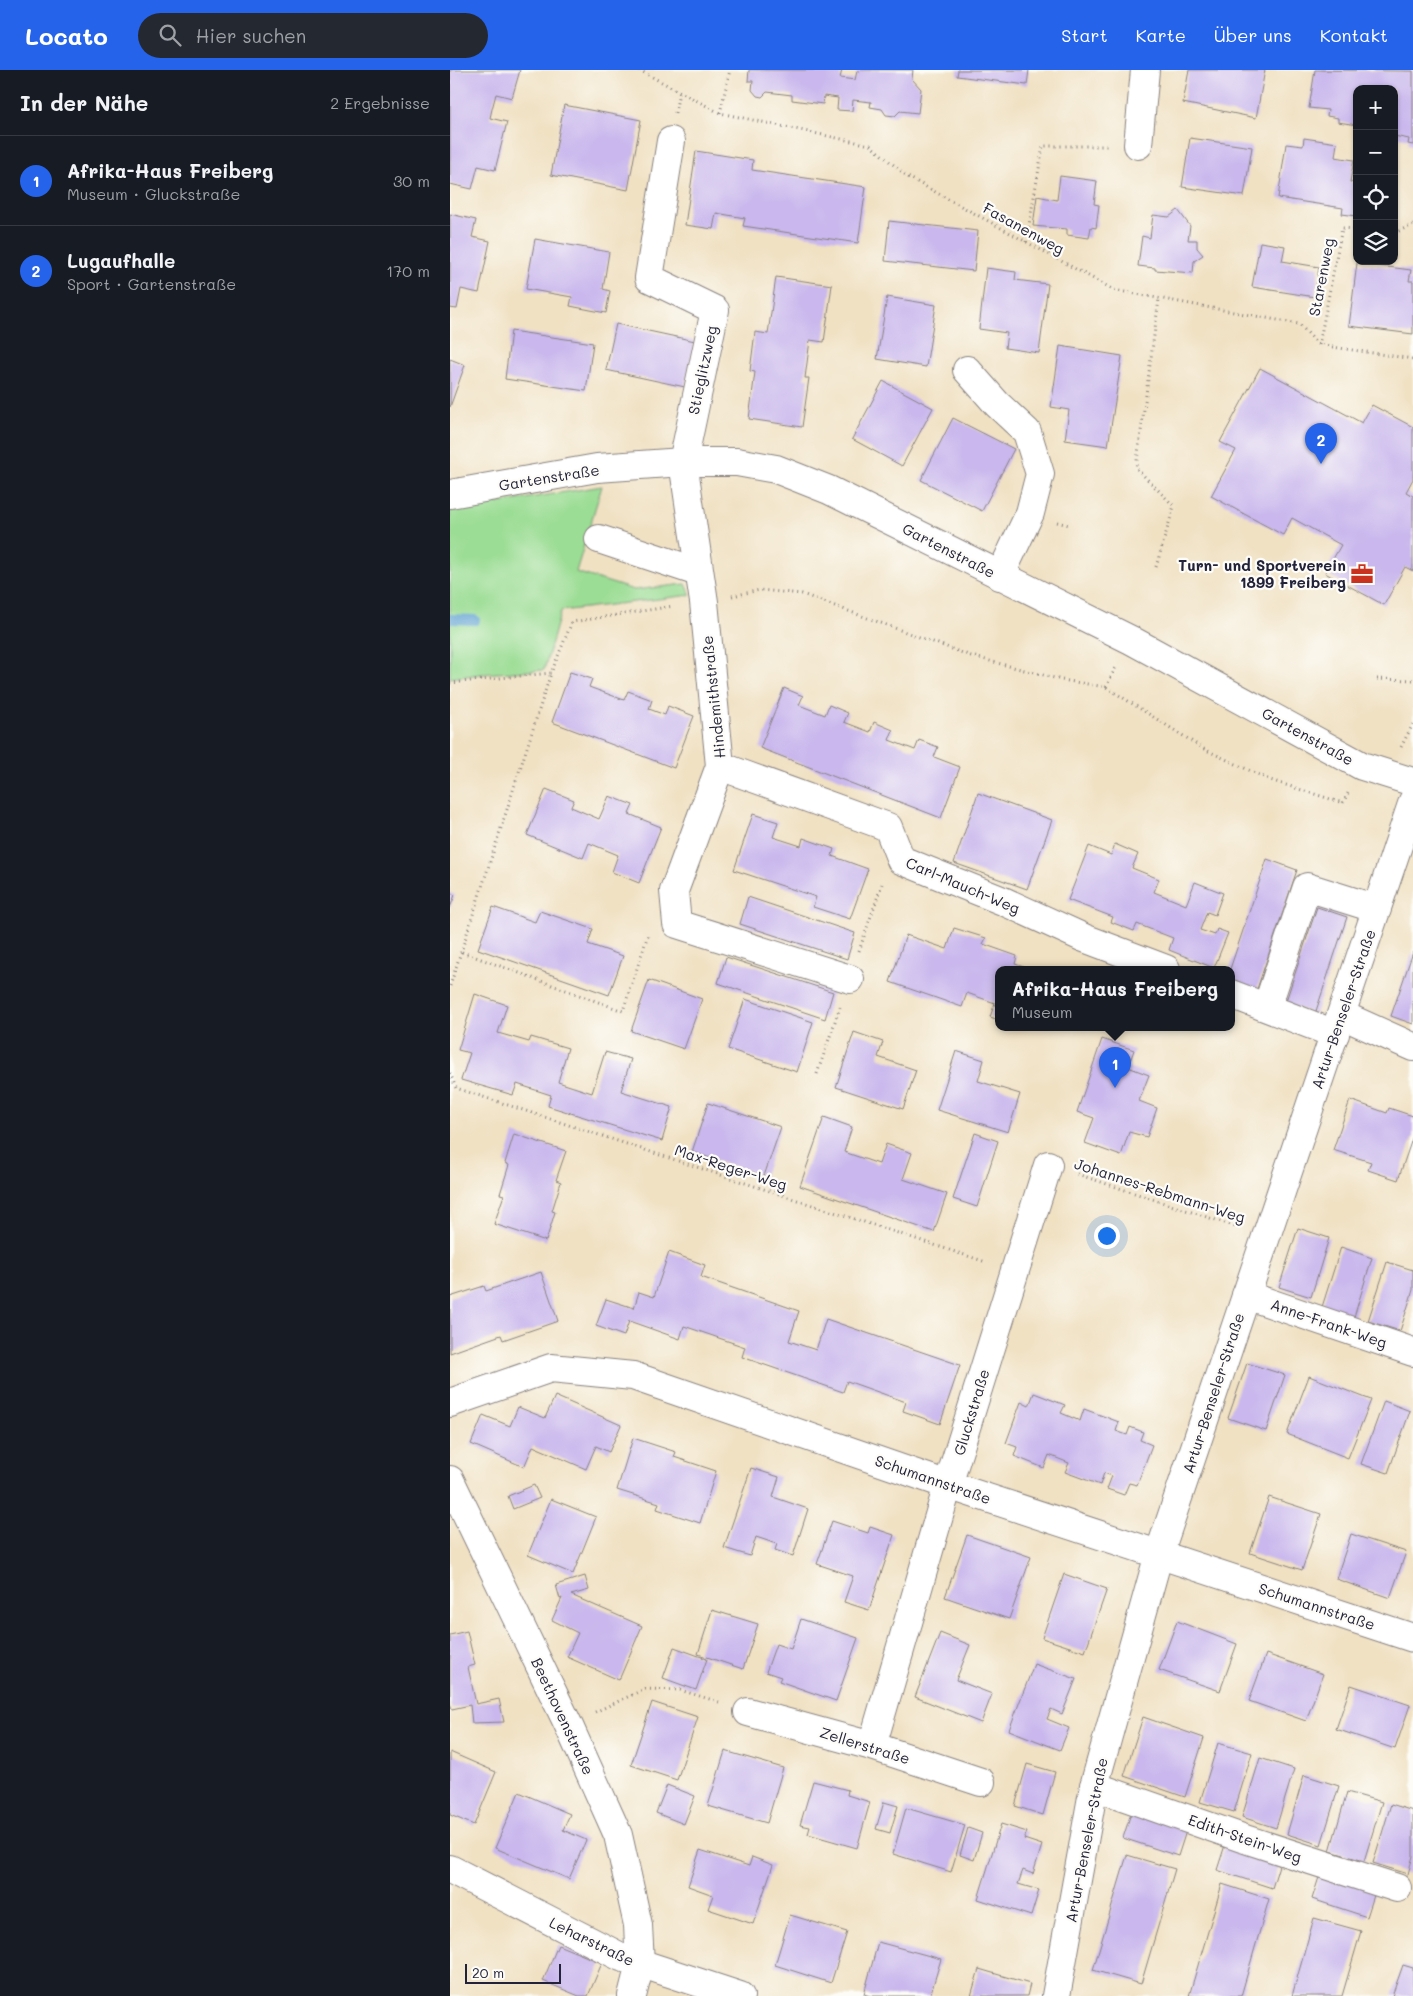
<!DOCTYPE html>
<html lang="de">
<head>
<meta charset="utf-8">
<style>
	body { margin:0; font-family:Mali,sans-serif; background:#242831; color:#f1f3f6 }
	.controls { position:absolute; right:15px; top:15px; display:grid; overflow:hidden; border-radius:10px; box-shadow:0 1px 4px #0004 }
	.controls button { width:45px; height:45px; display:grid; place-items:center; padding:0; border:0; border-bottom:1px solid #363941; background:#171b24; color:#f1f3f6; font:25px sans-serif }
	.scale { position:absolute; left:15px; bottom:12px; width:96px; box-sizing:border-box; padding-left:5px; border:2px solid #22223b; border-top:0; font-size:14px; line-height:18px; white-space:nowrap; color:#22223b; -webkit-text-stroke:4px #fdfcf7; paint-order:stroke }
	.you { position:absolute; left:656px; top:1165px; width:18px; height:18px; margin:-12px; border:4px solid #fff; border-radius:50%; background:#1a73e8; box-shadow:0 0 0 8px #1a73e833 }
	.badge { display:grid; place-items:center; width:32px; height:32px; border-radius:50%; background:#2563eb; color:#fff; font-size:16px; font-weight:700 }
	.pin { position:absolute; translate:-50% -41px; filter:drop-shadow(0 1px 2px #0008) }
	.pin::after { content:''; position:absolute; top:26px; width:18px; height:15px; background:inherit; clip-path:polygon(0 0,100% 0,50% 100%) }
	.popup { position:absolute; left:545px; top:896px; width:240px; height:65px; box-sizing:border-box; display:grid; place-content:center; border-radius:10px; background:#171b24; filter:drop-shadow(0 1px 4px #0005); font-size:16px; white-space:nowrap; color:#9ea1a6 }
	.popup b { font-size:19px; color:#f1f3f6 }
	.popup::after { content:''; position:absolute; left:50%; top:100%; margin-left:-10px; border:10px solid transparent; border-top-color:#171b24 }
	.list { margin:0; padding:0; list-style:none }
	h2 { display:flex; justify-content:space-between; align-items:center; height:65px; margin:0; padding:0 20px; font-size:21px }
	h2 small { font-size:16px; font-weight:400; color:#9ea1a6 }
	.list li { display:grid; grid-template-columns:32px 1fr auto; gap:15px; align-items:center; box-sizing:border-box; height:90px; padding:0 20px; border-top:1px solid #363941 }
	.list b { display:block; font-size:19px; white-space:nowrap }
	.list p { margin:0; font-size:16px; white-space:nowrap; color:#9ea1a6 }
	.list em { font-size:16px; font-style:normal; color:#9ea1a6 }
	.icon { flex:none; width:28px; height:28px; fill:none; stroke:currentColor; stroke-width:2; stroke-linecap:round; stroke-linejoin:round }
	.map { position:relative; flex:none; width:963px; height:1926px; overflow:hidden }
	header { display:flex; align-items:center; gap:30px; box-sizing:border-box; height:70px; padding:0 25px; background:#2563eb; color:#fff }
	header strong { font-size:24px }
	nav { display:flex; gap:28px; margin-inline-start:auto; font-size:18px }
	.search { width:350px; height:45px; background:#242831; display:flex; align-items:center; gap:12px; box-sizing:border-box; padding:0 18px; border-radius:28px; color:#9ea1a6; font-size:19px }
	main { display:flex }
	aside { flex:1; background:#171b24 }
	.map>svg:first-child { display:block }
	.green { fill:#9bdd94; stroke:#5e8068 }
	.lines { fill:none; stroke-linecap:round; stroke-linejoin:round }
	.stream { stroke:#5ca0d1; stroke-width:10 }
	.building { fill:#c9b7ed }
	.minor-casing { stroke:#89827f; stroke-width:30 }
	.path { stroke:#89827f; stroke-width:3; stroke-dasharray:1 4; stroke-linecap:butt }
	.minor { stroke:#fff; stroke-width:28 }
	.labels { text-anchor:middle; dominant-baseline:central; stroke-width:4.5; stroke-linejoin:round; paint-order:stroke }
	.street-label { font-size:15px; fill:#22223b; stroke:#fdfcf7 }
	.poi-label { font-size:15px; font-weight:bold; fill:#22223b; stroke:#fdfcf7; text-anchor:end }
</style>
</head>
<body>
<header>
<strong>Locato</strong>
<div class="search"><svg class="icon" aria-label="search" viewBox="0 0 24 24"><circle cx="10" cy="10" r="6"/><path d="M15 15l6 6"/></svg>Hier suchen</div>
<nav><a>Start</a><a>Karte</a><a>Über uns</a><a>Kontakt</a></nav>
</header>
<main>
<aside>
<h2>In der Nähe<small>2 Ergebnisse</small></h2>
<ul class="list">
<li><span class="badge">1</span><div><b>Afrika-Haus Freiberg</b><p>Museum · Gluckstraße</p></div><em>30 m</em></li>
<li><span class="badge">2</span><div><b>Lugaufhalle</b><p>Sport · Gartenstraße</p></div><em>170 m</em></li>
</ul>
</aside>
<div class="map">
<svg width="963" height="1926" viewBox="0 0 963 1926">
	<rect width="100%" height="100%" fill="#fdfcf7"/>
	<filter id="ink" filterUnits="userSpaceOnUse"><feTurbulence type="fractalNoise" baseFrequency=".02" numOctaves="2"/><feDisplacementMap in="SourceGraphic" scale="10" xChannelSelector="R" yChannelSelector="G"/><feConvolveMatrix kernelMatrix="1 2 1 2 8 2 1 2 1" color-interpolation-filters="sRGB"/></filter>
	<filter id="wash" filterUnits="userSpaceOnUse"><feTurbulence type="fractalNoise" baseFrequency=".0096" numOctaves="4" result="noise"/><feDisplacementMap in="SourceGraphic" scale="20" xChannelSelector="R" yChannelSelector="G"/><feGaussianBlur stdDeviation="1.12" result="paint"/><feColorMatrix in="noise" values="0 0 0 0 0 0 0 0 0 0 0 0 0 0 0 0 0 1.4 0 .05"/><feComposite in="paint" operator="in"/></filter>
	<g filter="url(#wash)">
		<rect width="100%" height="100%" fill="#f0e1c3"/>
		<path class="green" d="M152 416 126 502 184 520 236 514 241 525 111 541 94 600 32 604 0 608V441Z"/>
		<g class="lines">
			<path class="stream" d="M0 549 25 550"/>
		</g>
		<g id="blocks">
			<g class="building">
				<path d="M0 0H70L62 28 46 24 42 39 40 48 57 52 45 100 28 96 22 119 0 114Z"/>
				<path d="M299 0H392L390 8 405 10 407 1H410L411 0H463L462 9 471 19 468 43 450 41 445 46 436 45 432 39 420 37 421 32 403 30 402 41 387 40 388 28 374 26 373 34 342 30V25L317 22 312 27 307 26 302 20 303 11H298Z"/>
				<path d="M508 0H579L577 15 507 6Z"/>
				<path d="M739 0H815L806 48 733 33Z"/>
				<path d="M865 0 963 1V75L958 74 959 69 944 66V19H907V55L888 52V48L877 46 878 40 859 38Z"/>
				<path d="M114 35 191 50 178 120 101 105Z"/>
				<path d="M740 68 802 77 794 126 732 117Z"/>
				<path d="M854 68 887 73 885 87 904 90 900 112 907 113V146L892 144 893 138 828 128 836 74 853 76Z"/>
				<path d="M246 81 303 90 302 100 416 117 408 173 293 156 295 148 266 143 263 159 235 155Z"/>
				<path d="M610 106 647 111 644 134 649 135 646 158 641 157 639 168 617 165V159L583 156 587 126 607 130Z"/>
				<path d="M728 140 740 156 738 170H747V178L753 185 744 191 743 203 705 200V198L688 196 692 166 700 168 703 145 719 147Z"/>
				<path d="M0 144 26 150 22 167 40 171 29 223 11 219 7 239 0 238Z"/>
				<path d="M439 151 528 161 524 201 435 191Z"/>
				<path d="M85 169 159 182 153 219 160 221 156 243 120 236 122 227 76 219Z"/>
				<path d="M810 172 835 176 832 191 869 197 865 227 802 217Z"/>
				<path d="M907 193 961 200 959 211H963V264L899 256Z"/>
				<path d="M536 198 566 202 565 210 598 214 589 283 555 278 557 263 529 259Z"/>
				<path d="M326 207 382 215 374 272 360 270 355 308H359L352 357 299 349 305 302 300 301 305 262 318 264Z"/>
				<path d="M437 227 486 235 476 297 427 289Z"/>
				<path d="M166 254 245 271 235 317 156 300Z"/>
				<path d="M61 261 143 273 136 321 55 309Z"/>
				<path d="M610 276 672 286 658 376 615 370 619 340 601 337Z"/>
				<path d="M0 289 15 295 0 337Z"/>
				<path d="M810 298 912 353 922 335 963 357V409L956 422 963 426V501L955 497 934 535 875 503 891 475 842 448 833 465 761 426 786 380 770 372Z"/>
				<path d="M433 311 483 338 452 396 402 369Z"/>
				<path d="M503 348 564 379 532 441 471 410Z"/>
				<path d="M120 602 142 609 139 617 174 630 178 621 202 630 199 639 215 645 218 636 244 646 224 698 102 652Z"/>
				<path d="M334 618 353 626 349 635 375 645 379 635 398 643 394 652 420 662 424 652 443 660 439 670 465 680 469 670 488 677 484 687 510 697 491 748 310 678Z"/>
				<path d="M96 719 124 730 121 737 149 749 159 726 183 735 179 744 211 757 189 813 162 802 168 785 139 773 133 788 77 765Z"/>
				<path d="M528 723 602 750 577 819 504 793Z"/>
				<path d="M303 744 328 752 323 767 351 776 353 768 384 779 382 786 418 799 400 849 363 837 366 827 284 800Z"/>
				<path d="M665 774 688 784 682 798 709 809 704 822 736 835 745 812 773 823 765 845 757 842 750 860 765 865 767 859 778 863 764 898 719 880 723 868 687 854 684 861 661 852 663 847 618 830 639 776 661 785Z"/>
				<path d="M817 789 847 800 806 922 781 914 780 899Z"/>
				<path d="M0 823 5 825 0 838Z"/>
				<path d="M298 827 405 863 397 889 290 854Z"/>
				<path d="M43 837 85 852 90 841 143 859 138 874 173 886 159 925 28 879Z"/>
				<path d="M867 837 897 847 865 944 835 934Z"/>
				<path d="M504 858 536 868 533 874 567 886 565 894 580 899H549V950L540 947 545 933 517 923 512 937 440 912 456 865 497 879Z"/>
				<path d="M963 882V954L941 946Z"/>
				<path d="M276 887 383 922 375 949 268 913Z"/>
				<path d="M199 910 252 929 234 979 181 961Z"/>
				<path d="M25 924 57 935 48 963 79 972 81 967 118 978 108 1012 142 1023 155 982 181 989 171 1021 222 1037 212 1071 98 1036 101 1025 67 1014 63 1025 11 1010 20 983 8 980Z"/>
				<path d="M295 929 363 952 347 1002 278 979Z"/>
				<path d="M404 962 433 972 428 987 466 1000 453 1039 386 1017Z"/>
				<path d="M652 969 684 980 678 997 699 1005 689 1031 707 1038 697 1067 679 1062 671 1086 635 1073 644 1048 627 1042Z"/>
				<path d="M506 981 534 990 528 1011 570 1024 558 1062 487 1040Z"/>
				<path d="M900 1030 937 1043 939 1038 963 1046V1066L948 1110 918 1100 921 1092 883 1080Z"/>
				<path d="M258 1033 331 1057 314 1106 242 1082Z"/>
				<path d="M374 1047 402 1057 394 1082 429 1094 436 1074 462 1083 453 1109 497 1124 484 1162 350 1116Z"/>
				<path d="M525 1063 548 1071 527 1137 503 1129Z"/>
				<path d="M64 1064 116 1081 106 1110 111 1112 102 1141 105 1142 96 1171 44 1154 54 1125 50 1124 59 1095 55 1093Z"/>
				<path d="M848 1158 879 1168 861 1227 829 1217Z"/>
				<path d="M891 1177 922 1188 904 1247 872 1237Z"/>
				<path d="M219 1182 255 1195 251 1207 349 1241 339 1271 366 1280 376 1249 510 1295 490 1354 453 1341 456 1332 397 1311 393 1322 292 1287 295 1277 234 1256 230 1269 179 1251 174 1266 146 1256 156 1229 184 1238 189 1222 204 1227Z"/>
				<path d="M937 1192 963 1200V1220L950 1261 918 1251Z"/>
				<path d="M91 1202 108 1251 53 1270 51 1265 0 1283V1227L34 1216 36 1221Z"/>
				<path d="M797 1293 835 1305 816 1361 778 1348Z"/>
				<path d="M859 1306 921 1330 898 1388 837 1364Z"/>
				<path d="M584 1323 615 1335 611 1343 630 1351 634 1339 669 1352 666 1361 677 1365 680 1357 693 1362 690 1370 702 1375 687 1415 679 1413 674 1425 657 1419 662 1406 654 1403 650 1415 615 1402 619 1393 599 1385 594 1398 564 1386 567 1377 556 1373 571 1332 579 1336Z"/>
				<path d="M105 1326 171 1355 159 1382 146 1376 136 1399 83 1376 74 1397 21 1374 33 1345 60 1356 68 1337 95 1348Z"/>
				<path d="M934 1331 960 1341 938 1403 911 1394Z"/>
				<path d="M183 1368 226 1382 224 1387 266 1401 250 1453 207 1439 209 1433 167 1420Z"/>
				<path d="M301 1398 329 1407 323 1427 358 1439 343 1486 325 1480 327 1474 306 1467 300 1486 274 1478Z"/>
				<path d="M84 1415 90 1428 63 1439 58 1426Z"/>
				<path d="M819 1427 871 1444 852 1500 800 1483Z"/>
				<path d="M101 1429 146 1447 123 1504 78 1485Z"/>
				<path d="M382 1451 418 1463 420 1457 444 1465 419 1540 394 1532 403 1506 367 1494Z"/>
				<path d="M901 1464 956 1482 940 1528 886 1509Z"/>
				<path d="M517 1465 581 1487 559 1549 495 1527Z"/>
				<path d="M614 1504 657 1519 635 1582 592 1568Z"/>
				<path d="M135 1506 139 1520 121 1525 192 1556 169 1610 117 1587 128 1563 102 1550 112 1528 110 1529 106 1515Z"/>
				<path d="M262 1540 308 1554 293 1599 248 1584Z"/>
				<path d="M351 1549 408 1568 386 1631 329 1611 331 1607 316 1602 326 1574 341 1579Z"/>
				<path d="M727 1551 787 1574 770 1621 709 1600Z"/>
				<path d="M17 1561 25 1595 18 1597 26 1634 49 1629 54 1652 22 1653 20 1635 2 1639 0 1633V1565Z"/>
				<path d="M490 1563 520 1575 506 1610 542 1624 531 1653 465 1627Z"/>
				<path d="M224 1577 257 1589 246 1620 213 1608Z"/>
				<path d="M816 1584 873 1604 856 1651 799 1631Z"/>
				<path d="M584 1594 626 1609 612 1644 601 1639 597 1649 619 1658 610 1680 559 1660Z"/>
				<path d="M901 1615 960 1635 945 1679 886 1659Z"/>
				<path d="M202 1632 248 1647 227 1710 181 1695Z"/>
				<path d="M693 1647 754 1668 735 1727 674 1706Z"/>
				<path d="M768 1673 802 1683 784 1742 750 1732Z"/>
				<path d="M275 1681 333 1698 317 1753 258 1736Z"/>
				<path d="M0 1682 46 1702 24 1755 0 1745Z"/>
				<path d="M810 1688 844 1699 826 1758 792 1747Z"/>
				<path d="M577 1694 605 1702 593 1745 565 1736Z"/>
				<path d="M854 1705 889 1716 871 1775 837 1764Z"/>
				<path d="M363 1711 398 1720 397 1725 420 1732 407 1778 358 1764 360 1757 350 1755Z"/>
				<path d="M217 1715 245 1726 234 1754 206 1743Z"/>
				<path d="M69 1722 120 1744 113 1760 136 1770 119 1809 45 1778Z"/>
				<path d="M897 1722 932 1732 914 1791 880 1781Z"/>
				<path d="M434 1732 448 1736 440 1763 426 1759Z"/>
				<path d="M941 1734 963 1741V1786L958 1804 923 1793Z"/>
				<path d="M456 1738 515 1755 501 1802 443 1784Z"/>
				<path d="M682 1740 737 1758 728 1786 673 1768Z"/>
				<path d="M551 1754 577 1762 574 1769 592 1775 583 1804 573 1800 568 1814 589 1820 581 1846 528 1829Z"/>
				<path d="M518 1758 532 1763 524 1790 510 1785Z"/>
				<path d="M776 1772 831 1789 822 1818 767 1800Z"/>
				<path d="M250 1780 299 1796 302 1787 323 1795 303 1854 258 1839 263 1825 238 1816Z"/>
				<path d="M677 1785 725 1799 691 1914 643 1900Z"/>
				<path d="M871 1801 926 1819 917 1847 862 1829Z"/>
				<path d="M772 1814 819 1829 791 1926H739Z"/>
				<path d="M340 1845 397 1862 381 1913 325 1895Z"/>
				<path d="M864 1848 911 1861 892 1926H842Z"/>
				<path d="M428 1872 491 1889 480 1926H420L414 1924Z"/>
				<path d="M108 1875 152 1893 138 1926H129L93 1911Z"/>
				<path d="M953 1895 963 1898V1926H942Z"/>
				<path d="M529 1899 580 1914 577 1926H521Z"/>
			</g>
		</g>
	</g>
	<g filter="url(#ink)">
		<use href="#blocks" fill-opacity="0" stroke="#89827f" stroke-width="1"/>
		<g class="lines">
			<defs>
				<g id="minor">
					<path d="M221 71 199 208 265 240 233 392 254 532 270 696 224 821 227 854 400 909"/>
					<path d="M688 75 695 0"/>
					<path d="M517 300 547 334 577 362 590 404 580 443 550 506"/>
					<path d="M0 424 147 398 233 392H287L326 399 379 420 681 570 912 696 963 712"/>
					<path d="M149 469 248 502"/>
					<path d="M270 696 438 757 451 790 553 831 634 868 716 899"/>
					<path d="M781 924 885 964"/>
					<path d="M821 925 857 817 927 839"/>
					<path d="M892 945 963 977"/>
					<path d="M796 1225 963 1282"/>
					<path d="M0 1333 101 1298 183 1306 498 1415 963 1568"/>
					<path d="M0 1410 118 1654 168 1765 188 1855 190 1894 182 1926"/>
					<path d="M298 1642 422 1676 531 1712"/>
					<path d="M422 1676 498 1415 598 1095"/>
					<path d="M644 1716 795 1769 947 1818"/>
					<path d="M0 1799 171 1887 290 1926"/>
					<path d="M606 1926 644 1716 709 1484 963 731"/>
				</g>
			</defs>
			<use href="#minor" class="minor-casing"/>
			<g class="path">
				<path d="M189 0 270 43 420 75 458 107 664 220 849 254 869 275 963 289"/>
				<path d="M225 43 229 22"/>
				<path d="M270 43 280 0"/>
				<path d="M944 163 963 155"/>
				<path d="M576 172 593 76H657"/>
				<path d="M869 275 892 158 907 159"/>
				<path d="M607 452 619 455"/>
				<path d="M706 497 724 436 686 398 709 229"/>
				<path d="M282 526 310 520 352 524 521 586 612 610 656 617 754 679 820 710 893 733 898 723"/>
				<path d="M927 609 963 610"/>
				<path d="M0 613 101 603 122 552 224 536"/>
				<path d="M656 617 667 595"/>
				<path d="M951 677 963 654"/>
				<path d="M409 881 432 814"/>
				<path d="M12 882 173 941 198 865"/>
				<path d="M0 916 101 603"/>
				<path d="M0 1003 6 1018 536 1192"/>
				<path d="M367 1004 390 937"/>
				<path d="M627 1104 787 1157"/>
				<path d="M145 1642 195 1619 230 1620 269 1632"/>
			</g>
			<use href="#minor" class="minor"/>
		</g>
	</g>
	<defs>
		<symbol id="office-bare" viewBox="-9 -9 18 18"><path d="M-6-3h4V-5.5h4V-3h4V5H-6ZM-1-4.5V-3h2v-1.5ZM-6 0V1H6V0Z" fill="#c8321e" stroke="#fdfcf7" stroke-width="2.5" paint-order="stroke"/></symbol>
	</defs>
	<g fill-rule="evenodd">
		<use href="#office-bare" x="896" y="488" width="32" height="32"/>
	</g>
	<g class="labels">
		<g class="street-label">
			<text transform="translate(574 158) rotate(29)">Fasanenweg</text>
			<text transform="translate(871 207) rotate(-79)">Starenweg</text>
			<text transform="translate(252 300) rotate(-78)">Stieglitzweg</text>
			<text transform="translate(99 407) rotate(-9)">Gartenstraße</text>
			<text transform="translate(499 480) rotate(27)">Gartenstraße</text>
			<text transform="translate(263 627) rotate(-96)">Hindemithstraße</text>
			<text transform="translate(858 666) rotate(29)">Gartenstraße</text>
			<text transform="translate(513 815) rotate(23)">Carl-Mauch-Weg</text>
			<text transform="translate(893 939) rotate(-71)">Artur-Benseler-Straße</text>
			<text transform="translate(281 1097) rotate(18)">Max-Reger-Weg</text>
			<text transform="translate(710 1120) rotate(18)">Johannes-Rebmann-Weg</text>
			<text transform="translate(879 1253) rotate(19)">Anne-Frank-Weg</text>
			<text transform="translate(763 1323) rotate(-72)">Artur-Benseler-Straße</text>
			<text transform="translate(521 1342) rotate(-73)">Gluckstraße</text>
			<text transform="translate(483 1409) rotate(19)">Schumannstraße</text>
			<text transform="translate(867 1536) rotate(18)">Schumannstraße</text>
			<text transform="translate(113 1646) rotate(65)">Beethovenstraße</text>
			<text transform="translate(415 1675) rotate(17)">Zellerstraße</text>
			<text transform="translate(795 1768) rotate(19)">Edith-Stein-Weg</text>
			<text transform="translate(636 1770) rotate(-79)">Artur-Benseler-Straße</text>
			<text transform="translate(142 1871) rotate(26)">Leharstraße</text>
		</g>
		<g class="poi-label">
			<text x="896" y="495">Turn- und Sportverein<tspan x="896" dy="17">1899 Freiberg</tspan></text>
		</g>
	</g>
</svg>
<div class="controls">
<button>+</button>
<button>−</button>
<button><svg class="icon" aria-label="locate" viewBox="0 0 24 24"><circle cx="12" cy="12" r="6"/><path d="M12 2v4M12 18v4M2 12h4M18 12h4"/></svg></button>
<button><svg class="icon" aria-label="layers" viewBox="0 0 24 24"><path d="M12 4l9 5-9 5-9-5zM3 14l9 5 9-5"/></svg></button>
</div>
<div class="scale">20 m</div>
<div class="you"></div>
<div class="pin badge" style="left:665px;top:1018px">1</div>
<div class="popup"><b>Afrika-Haus Freiberg</b>Museum</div>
<div class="pin badge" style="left:871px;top:394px">2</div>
</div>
</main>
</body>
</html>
